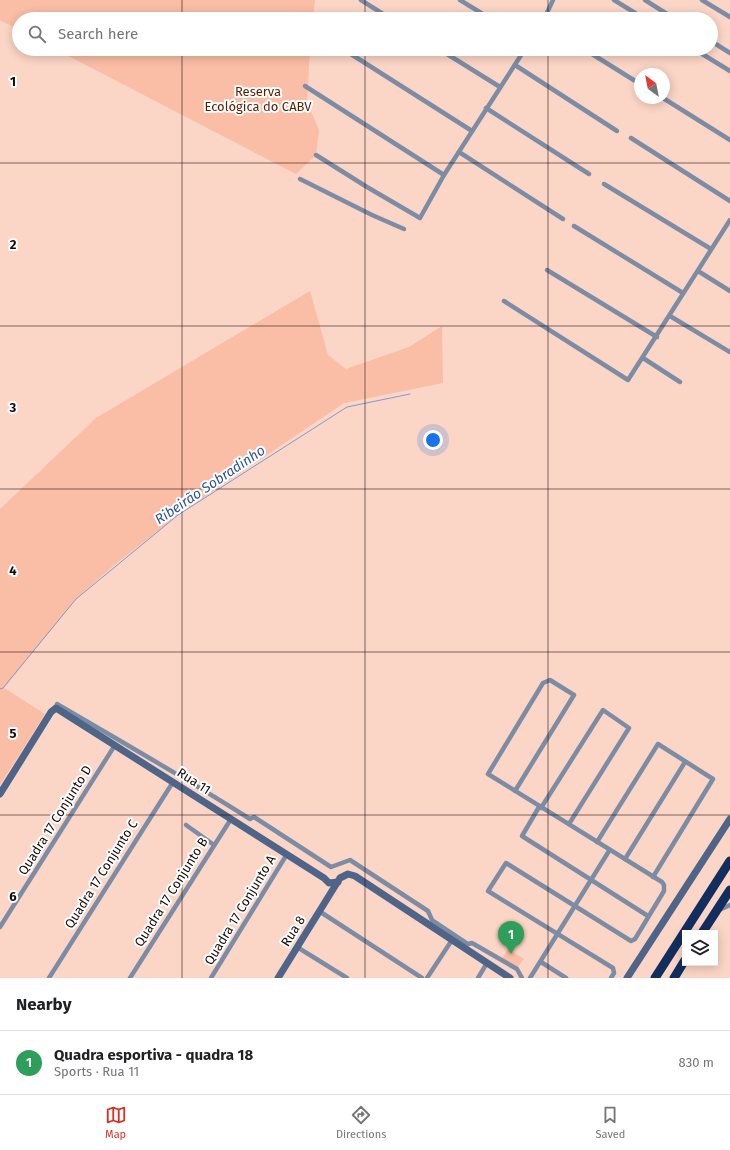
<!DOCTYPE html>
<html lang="en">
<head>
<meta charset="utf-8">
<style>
	body { margin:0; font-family:"Fira Sans",sans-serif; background:#f6f6f6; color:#202124 }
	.controls { position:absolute; right:12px; bottom:12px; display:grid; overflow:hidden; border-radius:0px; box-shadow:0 2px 10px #0003 }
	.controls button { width:36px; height:36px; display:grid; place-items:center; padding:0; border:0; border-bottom:1px solid #e0e0e0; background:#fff; color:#202124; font:20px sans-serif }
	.compass { position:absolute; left:634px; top:68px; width:36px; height:36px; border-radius:50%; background:#fff; box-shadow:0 2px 10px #0003; rotate:328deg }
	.you { position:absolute; left:433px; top:440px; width:14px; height:14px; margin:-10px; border:3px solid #fff; border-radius:50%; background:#1a73e8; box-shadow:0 0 0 6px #1a73e833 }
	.badge { display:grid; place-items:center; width:26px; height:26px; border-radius:50%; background:#d93025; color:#fff; font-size:13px; font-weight:700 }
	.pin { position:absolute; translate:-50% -33px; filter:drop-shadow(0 1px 2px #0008) }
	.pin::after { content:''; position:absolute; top:21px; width:14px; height:12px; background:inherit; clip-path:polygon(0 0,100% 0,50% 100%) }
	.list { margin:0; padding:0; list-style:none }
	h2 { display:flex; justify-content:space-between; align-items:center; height:52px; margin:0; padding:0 16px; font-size:17px }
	h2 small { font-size:13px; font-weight:400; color:#757577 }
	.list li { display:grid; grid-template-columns:26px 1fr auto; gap:12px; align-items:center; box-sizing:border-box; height:64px; padding:0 16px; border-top:1px solid #e0e0e0 }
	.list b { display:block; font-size:15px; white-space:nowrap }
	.list p { margin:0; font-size:13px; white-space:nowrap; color:#757577 }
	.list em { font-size:13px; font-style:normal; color:#757577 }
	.icon { flex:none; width:22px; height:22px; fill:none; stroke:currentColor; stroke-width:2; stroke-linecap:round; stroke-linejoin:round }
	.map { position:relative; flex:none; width:730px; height:978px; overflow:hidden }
	.search { position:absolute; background:#fff; box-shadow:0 2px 10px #0003; left:12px; right:12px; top:12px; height:44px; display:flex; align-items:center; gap:10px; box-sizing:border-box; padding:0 14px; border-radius:22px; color:#757577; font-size:15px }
	.sheet { height:116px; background:#fff }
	nav { display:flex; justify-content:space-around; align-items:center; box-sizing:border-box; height:56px; border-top:1px solid #e0e0e0; background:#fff; font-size:11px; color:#757577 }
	nav a { display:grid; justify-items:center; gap:2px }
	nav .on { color:#d93025 }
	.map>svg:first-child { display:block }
	.green { fill:#fabda5 }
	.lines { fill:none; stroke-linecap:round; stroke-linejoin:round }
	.stream { stroke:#7a9cd6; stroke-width:1 }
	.street { stroke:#7c8ca5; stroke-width:4.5 }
	.secondary { stroke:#4e6488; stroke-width:7 }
	.highway { stroke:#122e5f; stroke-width:9 }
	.grid { fill:none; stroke:#150905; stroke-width:1; stroke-opacity:0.55 }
	.labels { text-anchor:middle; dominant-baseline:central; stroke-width:4; stroke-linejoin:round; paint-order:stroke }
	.park-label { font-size:13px; fill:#5c1e00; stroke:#fff }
	.street-label { font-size:13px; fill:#150905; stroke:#fff }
	.water-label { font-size:14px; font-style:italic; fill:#2c549b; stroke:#fff }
	.grid-label { font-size:13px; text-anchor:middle; font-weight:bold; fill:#150905; stroke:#fff; stroke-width:4; stroke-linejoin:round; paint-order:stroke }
</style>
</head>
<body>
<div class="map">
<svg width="730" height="978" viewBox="0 0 730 978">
	<rect width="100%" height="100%" fill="#fbd5c5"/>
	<g class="green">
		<path d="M0 0H315L313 19H19V30L0 20Z"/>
		<path d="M55 49H310L307 102 319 130 316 155 296 174Z"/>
		<path d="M310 291 328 355 346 369 409 347 442 326 443 383 344 403 178 515 113 566 76 599 4 688 45 714 0 785V509L96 418Z"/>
		<path d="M508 949 524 959 517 968 502 959Z"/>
	</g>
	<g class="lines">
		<path class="stream" d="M0 689 3 688 76 599 178 515 347 407 410 394"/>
		<g class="street">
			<path d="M361 0 391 19"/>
			<path d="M460 0 491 19"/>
			<path d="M614 0 645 19"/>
			<path d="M645 0 675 19"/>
			<path d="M702 0 730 17"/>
			<path d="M544 19 553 0"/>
			<path d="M711 41 730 53"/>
			<path d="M343 49 472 131"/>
			<path d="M439 49 500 87"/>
			<path d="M584 49 640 84"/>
			<path d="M694 49 730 71"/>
			<path d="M515 65 617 131"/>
			<path d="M305 86 444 175"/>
			<path d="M663 98 730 140"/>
			<path d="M486 108 589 174"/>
			<path d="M631 138 730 201"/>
			<path d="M459 152 563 219"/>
			<path d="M316 155 367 187 420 218 444 175 525 49"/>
			<path d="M300 179 372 215 404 229"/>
			<path d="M604 184 711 249"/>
			<path d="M574 226 683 293"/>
			<path d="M547 270 657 337"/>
			<path d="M698 271 730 291"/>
			<path d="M504 301 628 380 730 220"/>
			<path d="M670 316 730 352"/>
			<path d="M643 358 680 382"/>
			<path d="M56 708 57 704C122 742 187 779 250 819L254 817 331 867 350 860 428 911 432 920 468 944 472 943 517 969 522 978"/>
			<path d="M515 791 574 695 550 680 543 683 488 774 662 882 664 885V891L635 939 631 941 506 863 488 891 613 968 614 973 611 978"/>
			<path d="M539 807 522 836 648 916"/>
			<path d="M541 808 603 710 629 728 569 824"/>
			<path d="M186 825 214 845"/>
			<path d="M597 842 658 744 713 779 653 877"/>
			<path d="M625 859 685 762"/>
			<path d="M719 910 730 905"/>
			<path d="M319 911 422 978"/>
			<path d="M0 927 115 745"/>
			<path d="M297 947 347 978"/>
			<path d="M541 962 566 978"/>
			<path d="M49 978 173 782"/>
			<path d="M130 978 231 819"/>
			<path d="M211 978 287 854"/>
			<path d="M427 978 452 940"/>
			<path d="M478 978 487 963"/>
			<path d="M530 978 609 851"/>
		</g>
		<g class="secondary">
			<path d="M0 794 51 712 56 708 324 878 329 883 338 882"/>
			<path d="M278 978 340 878 348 874 355 876 510 978"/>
			<path d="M627 978 730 819"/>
		</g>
		<g class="highway">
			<path d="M702 933 730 890"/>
			<path d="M655 978 730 861"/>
			<path d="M674 978 685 960"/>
		</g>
	</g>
	<path class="grid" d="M182 0V19M365 0V19M548 0V19M182 49V978M365 49V978M548 49V978M0 163H730M0 326H730M0 489H730M0 652H730M0 815H730"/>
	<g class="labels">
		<g class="park-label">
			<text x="258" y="91">Reserva<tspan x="258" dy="15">Ecológica do CABV</tspan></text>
		</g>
		<g class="street-label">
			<text transform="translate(194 781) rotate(33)">Rua 11</text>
			<text transform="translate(55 820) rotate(-58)">Quadra 17 Conjunto D</text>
			<text transform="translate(101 874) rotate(-58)">Quadra 17 Conjunto C</text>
			<text transform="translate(171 892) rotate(-58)">Quadra 17 Conjunto B</text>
			<text transform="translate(240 910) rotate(-59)">Quadra 17 Conjunto A</text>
			<text transform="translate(293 931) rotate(-58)">Rua 8</text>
		</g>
		<g class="water-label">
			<text transform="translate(210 485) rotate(-34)">Ribeirão Sobradinho</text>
		</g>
	</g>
	<g class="grid-label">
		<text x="13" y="86">1</text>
		<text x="13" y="249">2</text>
		<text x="13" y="412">3</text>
		<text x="13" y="575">4</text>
		<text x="13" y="738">5</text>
		<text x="13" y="901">6</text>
	</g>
</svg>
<div class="controls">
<button><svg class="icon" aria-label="layers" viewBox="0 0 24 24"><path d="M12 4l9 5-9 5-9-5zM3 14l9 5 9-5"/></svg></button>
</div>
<svg class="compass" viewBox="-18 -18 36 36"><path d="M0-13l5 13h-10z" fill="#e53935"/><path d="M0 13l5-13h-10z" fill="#757577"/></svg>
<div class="you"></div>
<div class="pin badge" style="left:511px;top:954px;background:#2e9e5b">1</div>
<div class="search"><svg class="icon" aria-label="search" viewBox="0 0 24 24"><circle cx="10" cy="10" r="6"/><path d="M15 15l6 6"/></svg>Search here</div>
</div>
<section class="sheet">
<h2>Nearby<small></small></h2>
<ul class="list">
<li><span class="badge" style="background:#2e9e5b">1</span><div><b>Quadra esportiva - quadra 18</b><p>Sports · Rua 11</p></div><em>830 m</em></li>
</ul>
</section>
<nav>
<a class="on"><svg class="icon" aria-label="map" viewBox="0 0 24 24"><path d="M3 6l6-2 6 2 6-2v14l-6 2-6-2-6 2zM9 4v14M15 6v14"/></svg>Map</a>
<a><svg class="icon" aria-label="directions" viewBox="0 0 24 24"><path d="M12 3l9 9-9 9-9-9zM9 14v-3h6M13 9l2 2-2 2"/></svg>Directions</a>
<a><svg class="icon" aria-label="saved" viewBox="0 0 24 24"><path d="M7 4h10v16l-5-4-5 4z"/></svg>Saved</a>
</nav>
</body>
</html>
